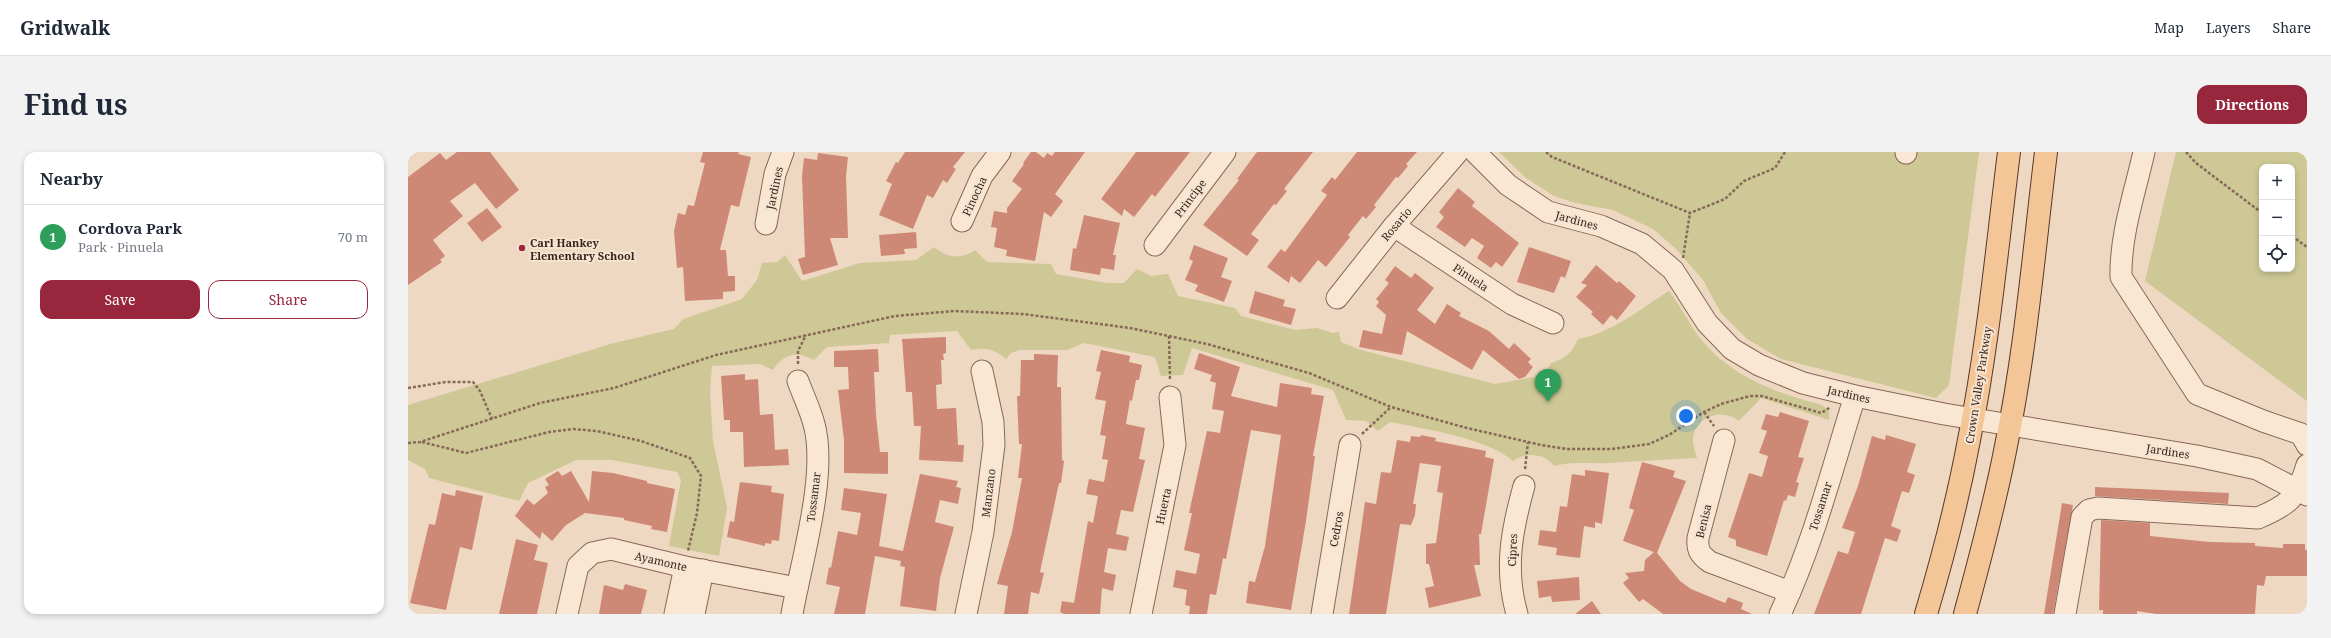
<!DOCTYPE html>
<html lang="en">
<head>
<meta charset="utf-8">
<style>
	body { margin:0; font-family:"Noto Serif",serif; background:#f2f2f3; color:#1f2937 }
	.controls { position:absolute; right:12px; top:12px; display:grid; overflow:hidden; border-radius:8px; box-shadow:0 2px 6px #0003 }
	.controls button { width:36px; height:36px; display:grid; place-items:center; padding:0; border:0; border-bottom:1px solid #e0e1e3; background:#fff; color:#1f2937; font:20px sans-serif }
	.you { position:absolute; left:1278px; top:264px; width:14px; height:14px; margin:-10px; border:3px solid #fff; border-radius:50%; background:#1a73e8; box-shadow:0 0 0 6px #1a73e833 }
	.badge { display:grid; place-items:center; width:26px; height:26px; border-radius:50%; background:#98273e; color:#fff; font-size:13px; font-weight:700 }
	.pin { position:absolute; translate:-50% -33px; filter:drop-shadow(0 1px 2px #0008) }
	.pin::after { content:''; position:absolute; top:21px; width:14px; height:12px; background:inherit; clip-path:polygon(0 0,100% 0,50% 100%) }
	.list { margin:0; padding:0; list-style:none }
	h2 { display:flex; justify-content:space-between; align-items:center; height:52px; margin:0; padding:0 16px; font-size:17px }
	h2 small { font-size:13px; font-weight:400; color:#747a83 }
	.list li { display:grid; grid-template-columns:26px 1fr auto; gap:12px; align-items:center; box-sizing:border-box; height:64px; padding:0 16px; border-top:1px solid #e0e1e3 }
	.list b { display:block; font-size:15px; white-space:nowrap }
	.list p { margin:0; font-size:13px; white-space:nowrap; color:#747a83 }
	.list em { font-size:13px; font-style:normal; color:#747a83 }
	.actions { display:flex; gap:8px; padding:12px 16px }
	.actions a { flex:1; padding:9px 0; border:1px solid #98273e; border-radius:12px; text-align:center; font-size:14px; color:#98273e }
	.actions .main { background:#98273e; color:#fff }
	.icon { flex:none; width:22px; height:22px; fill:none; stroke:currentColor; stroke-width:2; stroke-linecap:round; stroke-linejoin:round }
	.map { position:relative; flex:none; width:1899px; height:462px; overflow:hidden; border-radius:12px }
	header { display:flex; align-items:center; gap:24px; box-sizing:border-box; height:56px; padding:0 20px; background:#fff; border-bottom:1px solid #e0e1e3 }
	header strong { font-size:19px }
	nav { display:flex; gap:22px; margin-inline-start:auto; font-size:14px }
	.intro { display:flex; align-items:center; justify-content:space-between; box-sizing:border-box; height:96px; padding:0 24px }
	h1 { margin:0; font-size:28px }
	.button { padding:10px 18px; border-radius:12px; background:#98273e; color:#fff; font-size:14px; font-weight:700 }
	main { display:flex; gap:24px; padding:0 24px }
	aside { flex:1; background:#fff; border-radius:12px; box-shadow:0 2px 6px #0003 }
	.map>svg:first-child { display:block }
	.green { fill:#cdc895; fill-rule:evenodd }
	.building { fill:#ce8976 }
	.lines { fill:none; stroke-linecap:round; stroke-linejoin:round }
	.minor-casing { stroke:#886858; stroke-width:23 }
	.major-casing { stroke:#56382d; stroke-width:24 }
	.path { stroke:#886858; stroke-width:2.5; stroke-dasharray:3 2; stroke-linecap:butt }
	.minor { stroke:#f9e7d4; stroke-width:21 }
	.major { stroke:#f3c597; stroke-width:22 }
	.poi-dot { fill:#98273e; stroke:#f6e4d0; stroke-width:1.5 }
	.labels { text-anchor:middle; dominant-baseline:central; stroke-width:4; stroke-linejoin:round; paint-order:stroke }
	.street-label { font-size:11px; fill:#38241d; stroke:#f6e4d0 }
	.poi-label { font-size:11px; font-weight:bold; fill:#38241d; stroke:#f6e4d0; text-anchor:start }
</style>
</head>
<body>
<header>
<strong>Gridwalk</strong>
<nav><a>Map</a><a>Layers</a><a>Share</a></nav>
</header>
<div class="intro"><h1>Find us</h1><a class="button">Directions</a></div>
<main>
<aside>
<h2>Nearby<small></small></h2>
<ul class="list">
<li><span class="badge" style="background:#2e9e5b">1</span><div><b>Cordova Park</b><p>Park · Pinuela</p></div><em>70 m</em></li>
</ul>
<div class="actions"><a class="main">Save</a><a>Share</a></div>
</aside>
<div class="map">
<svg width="1899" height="462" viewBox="0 0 1899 462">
	<rect width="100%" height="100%" fill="#efd8c1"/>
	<g class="green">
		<path d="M1091 0H1571L1541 233 1528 246 1373 207 1339 187 1313 161 1295 128 1268 97 1245 77 1205 58 1167 51 1146 44 1118 26Z"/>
		<path d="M1768 0H1899V249L1737 129ZM1854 15H1884V117H1854Z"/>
		<path d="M526 95C539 106 552 108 567 98L579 110 643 112 648 122 699 131H716L729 117 743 124 760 122 770 144 827 156 833 164 887 178 909 176 924 181 931 180 933 190 953 198 1087 232 1137 223 1143 211C1158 206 1163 202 1170 187 1204 181 1232 157 1261 139 1272 153 1280 170 1291 185 1322 224 1367 241 1414 253L1421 259V268L1353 246 1331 269C1314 255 1287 265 1285 287 1285 294 1287 300 1289 306 1260 307 1231 309 1202 311 1184 312 1164 309 1146 314 1137 301 1117 300 1105 309 1079 286 1016 277 982 270L970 279 958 269 938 268 925 238 784 196 775 223 753 224 747 205 676 191 659 198H611L603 201 598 207C586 197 578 195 563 198L549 179 482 183 481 191 419 195 406 208C389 199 376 201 365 218L352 212 304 214 302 240 305 289 319 356 311 404 261 394 273 328 269 320 204 308H168L120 331 111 349 21 326 17 317 0 308V253L206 191 266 177 275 167 334 147 349 128 354 111 369 110 377 103 394 129 452 111 508 108Z"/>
	</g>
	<g class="building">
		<path d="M49 0H82L111 38 88 57 67 31 42 49 55 64 25 88 37 104 32 108 34 110 0 133V25L32 1 38 8Z"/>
		<path d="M295 0H331L330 2 343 5 331 55 323 53 312 98H318L320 124H327V139L315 140V147L277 149 275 115 269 116 266 79 270 61 277 63 280 53 286 54 297 11 292 10Z"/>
		<path d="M497 0H557L545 15 548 17 539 31 535 28 525 46 519 43 505 77 471 63 484 32 478 29 488 10 490 11Z"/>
		<path d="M623 0H628L636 6 639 1 644 4 647 0H677L647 42 655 49 643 65 636 60 627 109 598 104 599 98 586 95 589 76 583 75 586 59 599 61V56L614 37 604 29 616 12 615 11Z"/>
		<path d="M728 0H782L747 45 744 42 726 65 716 57 714 64 693 47Z"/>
		<path d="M849 0H905L876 37 879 39 868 53 866 52 843 82 851 88 839 104 795 73 831 28 829 27Z"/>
		<path d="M949 0H1009L998 12 1000 14 990 26 988 25 966 53 968 55 958 67 955 64 940 83 942 85 918 115 910 108 892 131 883 124 881 131 859 115 873 97 877 100 919 43 913 39 924 25 927 28Z"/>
		<path d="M410 1 440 5 438 24 440 86H422L430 113 395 123 390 107 397 105 394 24 396 6 409 8Z"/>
		<path d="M1050 36 1067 50 1064 54 1111 91 1094 115 1088 110 1083 116 1069 106 1076 94 1064 86 1057 95 1028 75 1036 65 1031 60Z"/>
		<path d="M79 56 94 75 74 90 59 71Z"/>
		<path d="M676 63 712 71 705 103H708L706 118 693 116 692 123 662 118 665 96 668 97Z"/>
		<path d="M508 80 509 96 496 97 497 102 473 104 471 83Z"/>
		<path d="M786 93 820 106 813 125 824 129 816 150 787 139 790 133 777 128 785 109 781 107Z"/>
		<path d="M1121 95 1163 109 1157 126 1153 124 1146 141 1109 130Z"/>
		<path d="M1188 113 1209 131 1211 129 1228 144 1209 168 1203 163 1195 173 1183 162 1185 160 1168 145 1179 133 1173 131Z"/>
		<path d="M987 114 1003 126 1007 121 1026 136 1009 158 1027 172 1039 152 1053 161 1051 164 1081 179 1101 197 1106 191 1123 207 1120 210 1125 215 1117 225 1111 227 1075 198 1064 218 999 179 994 203 951 195 955 178 974 182 978 163 968 154 971 150 968 147 981 131 977 128Z"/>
		<path d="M847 139 877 148 875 154 888 157 883 173 841 161Z"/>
		<path d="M538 185V201L535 202 536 208H533L534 232 528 233 529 257 548 256 550 293H556L555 310 511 308 513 274H506L504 240H498L494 187Z"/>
		<path d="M470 197 471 220H466L468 263 472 300H480V322L436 321V288L430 238 441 237 440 215H426V199Z"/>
		<path d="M693 198 722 204 721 210 734 213 731 228H728L724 249 722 248 718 272 737 276 731 307 737 308 725 360 713 358 708 382 721 385 718 399 700 396 696 420 708 423 705 439 694 436 692 462H656L652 460 654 449 666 451 680 369 685 371 690 344 678 342 681 327 696 330 700 308 694 307 698 284 692 283 698 249 687 247 693 220 688 219Z"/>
		<path d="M791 201 832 215 823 244 869 255 872 231 904 236 903 242 916 244 905 304H907L898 369 883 458 838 451 841 429 847 430 857 394 873 283 843 278 818 407 815 406 808 443 802 442 799 462H781L782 454 777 453 779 438 765 435 768 418 788 422 792 402 776 398 784 361H781L799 279 812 281 816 259 804 257 808 231 802 229 804 223 786 217Z"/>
		<path d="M626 202 650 203 649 235H653L654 308 656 309 653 331H651L632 420 636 421 631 442 623 440 620 462H596L600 434 589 432 604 380 614 326H610L614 292H611L609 244H612L613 208H626Z"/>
		<path d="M337 222V228L350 227 352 263 365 262 367 298 380 297 381 313 336 315 335 280H322V268H316L313 224Z"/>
		<path d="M1372 260 1401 269 1390 305 1396 306 1388 330 1391 331 1387 345 1380 343 1378 349 1376 348 1359 404 1328 394V388L1320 385 1341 321 1354 325 1360 304 1351 301 1359 279 1353 277 1358 262 1370 265Z"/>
		<path d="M1013 283 1028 286 1027 289 1078 299 1077 305 1086 307 1073 382H1071L1072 413H1066L1073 444 1021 456 1017 436 1026 434 1021 412H1018V392L1028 391 1035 341 1029 340 1033 314 1012 311 1005 352H1008L1007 363 1003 373 992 372 978 462H941L957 350 968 352 973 320 983 321 989 288 1002 290 1003 284 1012 285Z"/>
		<path d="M1478 283 1508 292 1499 320 1507 323 1501 341 1494 339 1483 374 1493 378 1489 390 1477 386 1453 462H1406L1430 399 1440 402 1447 380 1434 376 1450 334 1464 284 1477 288Z"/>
		<path d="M1234 310 1267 319 1265 325 1278 329 1249 401 1272 429 1283 437 1317 451 1320 445 1335 451 1333 457 1344 462H1255L1235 447 1231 450 1215 431 1221 426 1217 421 1236 419 1237 408 1246 400 1215 389 1226 358 1221 356Z"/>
		<path d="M1177 318 1201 321 1194 372 1187 370V376L1176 374 1172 406 1148 403 1149 396 1130 393 1132 378 1148 380 1152 354 1159 355 1164 322 1177 324Z"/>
		<path d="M150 319 154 324 163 319 181 350 184 319 205 321 239 329V331L267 337 259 380 243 377 244 374 216 368V366L177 361 158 373 144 389 134 380 132 387 107 364 119 347 126 353 140 341 137 335 141 333 137 327Z"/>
		<path d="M512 322 550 329 548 335 553 336 550 352 532 348 527 370 546 375 532 426 528 459 492 454 497 415 492 414 493 409 467 404 457 462H426L432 435 418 432 421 415 423 416 430 379 449 383 453 361 433 358 436 336 479 342 471 394 495 399Z"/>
		<path d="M332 330 364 334 363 340 376 342 371 389 364 388 363 392 357 391V394L319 385 322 369 326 370Z"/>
		<path d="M1687 335 1821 341 1820 352 1687 344Z"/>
		<path d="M48 338 75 344 64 398 52 395 38 458 2 451 21 372 27 373 34 341 47 344Z"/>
		<path d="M1654 351 1665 353 1645 462H1636Z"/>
		<path d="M1693 368 1742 371V384L1802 390 1847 391V394L1875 396V392H1897V398H1899V424H1858L1856 434 1849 433 1847 462H1748L1729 459V462H1695V458H1691Z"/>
		<path d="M108 387 130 393 126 408 140 411 129 462H91Z"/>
		<path d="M1171 425 1172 448 1144 450 1143 444 1131 446 1129 429Z"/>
		<path d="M217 432 239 438 233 462H191L196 433 215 438Z"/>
		<path d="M1184 449 1193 462H1167Z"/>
	</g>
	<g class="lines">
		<defs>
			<g id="minor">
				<path d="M1067 0 1100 33 1140 60 1193 74 1234 92 1265 118 1299 171 1324 197 1351 213 1395 231 1447 244 1536 262 1789 304 1849 317 1899 343"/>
				<path d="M1736 0C1727 40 1712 83 1713 125L1789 242 1855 269 1893 282 1899 293"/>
				<path d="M1498 1V0"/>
				<path d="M554 69 574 24 592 0"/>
				<path d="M358 72 367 22 375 0"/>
				<path d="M986 74 1104 152 1145 171"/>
				<path d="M747 93 817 0"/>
				<path d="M929 146 986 74 1050 0"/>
				<path d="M1316 288 1290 386C1289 398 1292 403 1302 410L1382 440"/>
				<path d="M159 462 170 414 184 401 203 397 277 415 389 436"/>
				<path d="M267 462 277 415"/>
				<path d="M286 462 295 418"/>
				<path d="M384 462C393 410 420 322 406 272 402 257 395 243 390 229"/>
				<path d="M558 462 575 380 586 293 585 270 574 219"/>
				<path d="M733 462 767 293 762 245"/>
				<path d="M914 462 942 293"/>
				<path d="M1109 462C1096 417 1104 377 1116 334"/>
				<path d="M1372 462C1405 393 1424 317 1447 244"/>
				<path d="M1657 462 1674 365 1681 358 1690 356 1850 366C1881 353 1889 346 1899 313"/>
			</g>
			<g id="major">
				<path d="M1518 462C1535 405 1550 347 1561 288 1580 193 1589 96 1601 0"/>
				<path d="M1557 462C1572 407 1587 351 1598 294 1618 197 1626 98 1638 0"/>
			</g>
		</defs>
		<use href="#minor" class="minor-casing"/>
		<use href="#major" class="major-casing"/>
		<g class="path">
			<path d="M1138 0 1144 5 1282 61 1317 47 1336 29 1367 16 1377 0"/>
			<path d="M1778 0 1788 11 1854 61"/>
			<path d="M1884 84 1899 95"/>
			<path d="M1275 106 1282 61"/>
			<path d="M761 184 762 228"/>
			<path d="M390 212V199L398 183"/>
			<path d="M0 236 38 230H65L72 239 84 267"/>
			<path d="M1296 260 1306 274"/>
			<path d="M954 282 983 255"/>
			<path d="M14 290 58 301 141 280 165 277 189 279 233 289 282 306 293 324 289 361 280 399"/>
			<path d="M0 291 12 290 132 251 206 236 308 203 487 164 547 159 615 162 722 176 799 192 901 221 983 255 1059 276 1133 293 1159 297H1204L1241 292 1261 283 1296 260 1313 252 1342 244H1354L1413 261 1423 255"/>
			<path d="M1117 317 1120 290"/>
		</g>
		<use href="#minor" class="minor"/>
		<use href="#major" class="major"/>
	</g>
	<circle class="poi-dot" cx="114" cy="96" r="4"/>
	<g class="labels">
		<g class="street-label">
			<text transform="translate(366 36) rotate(-78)">Jardines</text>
			<text transform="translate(566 44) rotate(-65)">Pinocha</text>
			<text transform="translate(782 46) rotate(-53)">Principe</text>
			<text transform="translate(1169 68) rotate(15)">Jardines</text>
			<text transform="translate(988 72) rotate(-50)">Rosario</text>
			<text transform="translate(1063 125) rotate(34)">Pinuela</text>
			<text transform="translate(1570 233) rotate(-81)">Crown Valley Parkway</text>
			<text transform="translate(1441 242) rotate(13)">Jardines</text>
			<text transform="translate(1760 299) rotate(9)">Jardines</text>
			<text transform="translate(580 341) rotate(-83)">Manzano</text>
			<text transform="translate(405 345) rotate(-83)">Tossamar</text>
			<text transform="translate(755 354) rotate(-78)">Huerta</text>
			<text transform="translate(1412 354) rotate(-72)">Tossamar</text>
			<text transform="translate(1295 369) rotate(-76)">Benisa</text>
			<text transform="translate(928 377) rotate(-80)">Cedros</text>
			<text transform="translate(1104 398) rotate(-87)">Cipres</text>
			<text transform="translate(253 409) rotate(13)">Ayamonte</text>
		</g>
		<g class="poi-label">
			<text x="122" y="90">Carl Hankey<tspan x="122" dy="13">Elementary School</tspan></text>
		</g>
	</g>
</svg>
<div class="controls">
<button>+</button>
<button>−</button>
<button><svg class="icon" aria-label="locate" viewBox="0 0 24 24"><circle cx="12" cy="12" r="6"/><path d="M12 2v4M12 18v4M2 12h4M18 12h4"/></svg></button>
</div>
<div class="you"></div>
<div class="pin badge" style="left:1140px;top:250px;background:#2e9e5b">1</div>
</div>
</main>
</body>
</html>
